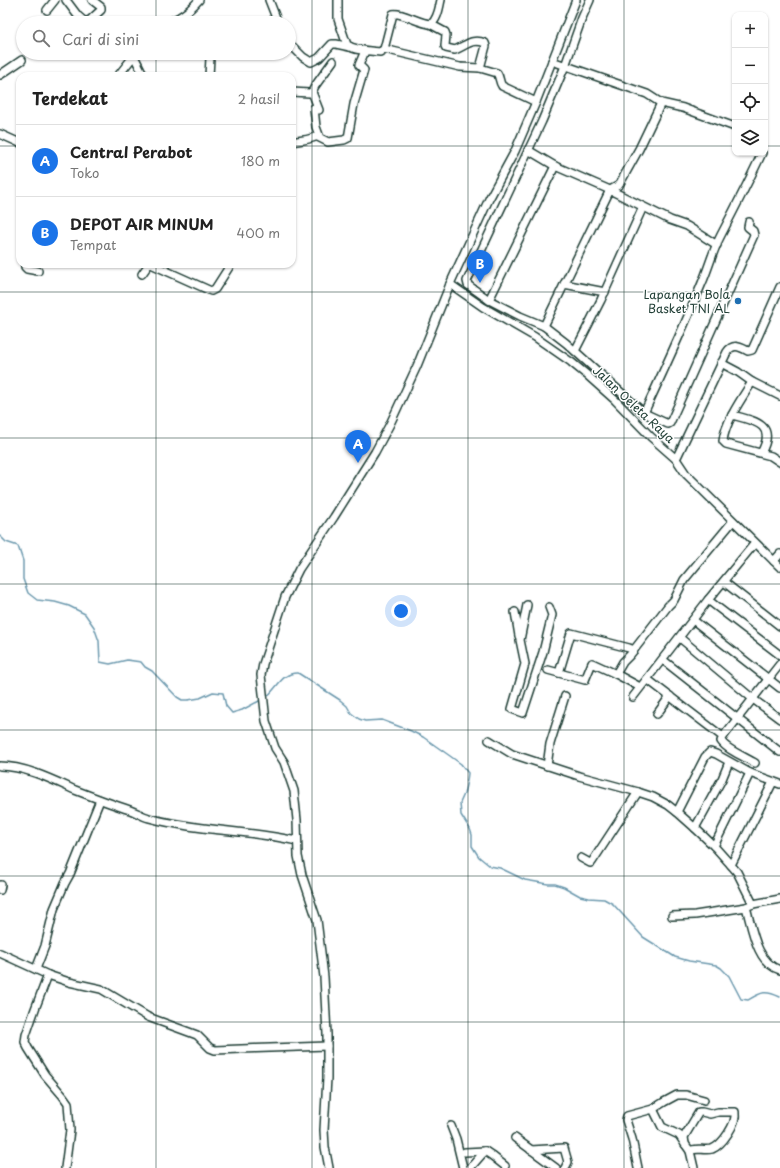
<!DOCTYPE html>
<html lang="id">
<head>
<meta charset="utf-8">
<style>
	body { margin:0; font-family:"Playpen Sans",sans-serif; background:#f6f6f6; color:#222 }
	.controls { position:absolute; right:12px; top:12px; display:grid; overflow:hidden; border-radius:8px; box-shadow:0 1px 3px #0004 }
	.controls button { width:36px; height:36px; display:grid; place-items:center; padding:0; border:0; border-bottom:1px solid #e0e0e0; background:#fff; color:#222; font:20px sans-serif }
	.you { position:absolute; left:401px; top:611px; width:14px; height:14px; margin:-10px; border:3px solid #fff; border-radius:50%; background:#1a73e8; box-shadow:0 0 0 6px #1a73e833 }
	.badge { display:grid; place-items:center; width:26px; height:26px; border-radius:50%; background:#1a73e8; color:#fff; font-size:13px; font-weight:700 }
	.pin { position:absolute; translate:-50% -33px; filter:drop-shadow(0 1px 2px #0008) }
	.pin::after { content:''; position:absolute; top:21px; width:14px; height:12px; background:inherit; clip-path:polygon(0 0,100% 0,50% 100%) }
	.list { margin:0; padding:0; list-style:none }
	h2 { display:flex; justify-content:space-between; align-items:center; height:52px; margin:0; padding:0 16px; font-size:17px }
	h2 small { font-size:13px; font-weight:400; color:#767676 }
	.list li { display:grid; grid-template-columns:26px 1fr auto; gap:12px; align-items:center; box-sizing:border-box; height:72px; padding:0 16px; border-top:1px solid #e0e0e0 }
	.list b { display:block; font-size:15px; white-space:nowrap }
	.list p { margin:0; font-size:13px; white-space:nowrap; color:#767676 }
	.list em { font-size:13px; font-style:normal; color:#767676 }
	.icon { flex:none; width:22px; height:22px; fill:none; stroke:currentColor; stroke-width:2; stroke-linecap:round; stroke-linejoin:round }
	.map { position:relative; flex:none; width:780px; height:1168px; overflow:hidden }
	.search { position:absolute; background:#fff; box-shadow:0 1px 3px #0004; left:16px; top:16px; width:280px; height:44px; display:flex; align-items:center; gap:10px; box-sizing:border-box; padding:0 14px; border-radius:22px; color:#767676; font-size:15px }
	.panel { position:absolute; background:#fff; box-shadow:0 1px 3px #0004; left:16px; top:72px; width:280px; height:196px; border-radius:12px }
	.map>svg:first-child { display:block }
	.lines { fill:none; stroke-linecap:round; stroke-linejoin:round }
	.stream { stroke:#6c99ae; stroke-width:1.5 }
	.minor-casing { stroke:#1f3d34; stroke-width:10 }
	.minor { stroke:#fff; stroke-width:7 }
	.grid { fill:none; stroke:#1f3d34; stroke-width:1; stroke-opacity:0.55 }
	.poi-dot { fill:#1f6fb2; stroke:#fff; stroke-width:1.5 }
	.labels { text-anchor:middle; dominant-baseline:central; stroke-width:3; stroke-linejoin:round; paint-order:stroke }
	.poi-label { font-size:12px; fill:#1f3d34; stroke:#fff; text-anchor:end }
	.street-label { font-size:12px; fill:#1f3d34; stroke:#fff }
</style>
</head>
<body>
<div class="map">
<svg width="780" height="1168" viewBox="0 0 780 1168">
	<rect width="100%" height="100%" fill="#fff"/>
	<filter id="ink" filterUnits="userSpaceOnUse"><feTurbulence type="fractalNoise" baseFrequency=".025" numOctaves="2"/><feDisplacementMap in="SourceGraphic" scale="8" xChannelSelector="R" yChannelSelector="G"/><feConvolveMatrix kernelMatrix="1 2 1 2 8 2 1 2 1" color-interpolation-filters="sRGB"/></filter>
	<g filter="url(#ink)">
		<g class="lines">
			<g class="stream">
				<path d="M0 536 6 542 18 546 23 561V579L28 593 37 600 55 602 69 606 85 614 94 627 99 641 100 662 110 664 127 660 141 662 145 667 152 671 177 697 182 700H188L200 698 213 692 223 693 226 706 232 713 242 710 261 700"/>
				<path d="M266 697C277 689 282 672 298 673L340 700 347 706 351 713 359 719 365 721 382 720 411 731 423 737 450 756 461 764 468 773 467 781 464 794 460 803 461 815 470 829 472 835V846L479 857 490 866 500 868 525 880 548 884H555L564 887 580 896 589 898 604 899 613 904 643 937 675 957 689 961 716 965 721 968 729 976 741 999 748 1000C762 992 765 990 780 997"/>
			</g>
			<defs>
				<g id="minor">
					<path d="M66 0 78 16 85 22 90 20 101 10V7L92 0"/>
					<path d="M269 0 278 23"/>
					<path d="M338 0V19L347 45C356 51 369 51 380 52L384 49 393 14C402 12 420 24 431 24 438 19 439 8 441 0"/>
					<path d="M590 0 582 18 565 66 542 121 467 281 468 285 489 300 520 316 544 326 566 343 644 413 668 424 670 423 754 235 753 231 748 227 749 222"/>
					<path d="M47 10 55 0"/>
					<path d="M165 23C180 19 189 11 199 0"/>
					<path d="M430 24 445 32 446 35 445 46 446 48 455 50C467 45 472 38 485 43L486 46 480 68 497 73C500 77 499 82 502 86L536 102"/>
					<path d="M289 43 303 57 311 62 319 58 332 44H336L350 47"/>
					<path d="M384 49 460 67 480 68"/>
					<path d="M134 56 144 76"/>
					<path d="M552 61 647 94 661 103 683 108 735 127"/>
					<path d="M0 75 22 60"/>
					<path d="M118 76 136 53"/>
					<path d="M209 76 210 58"/>
					<path d="M292 92 309 93 312 92 315 86 333 61"/>
					<path d="M0 134 20 143"/>
					<path d="M318 137 328 142 344 140 348 138 354 104 364 70 359 65 365 51"/>
					<path d="M292 142C300 140 313 140 319 135L316 127 314 108 319 110 312 92"/>
					<path d="M528 150 555 166 610 190 670 220 687 226 717 245"/>
					<path d="M25 264V267L27 269 38 271"/>
					<path d="M151 264 211 291 215 289 231 264"/>
					<path d="M142 274 149 264"/>
					<path d="M450 284 483 307 535 337 571 362 587 375 615 400 651 437 676 459 686 474 780 567"/>
					<path d="M564 284 605 292"/>
					<path d="M489 300 555 166"/>
					<path d="M544 326 610 190 619 185 639 149 661 103"/>
					<path d="M575 351 601 300 643 207"/>
					<path d="M721 363 738 372 752 382 780 396"/>
					<path d="M752 382C742 398 725 422 723 441L726 444 771 456 780 462"/>
					<path d="M644 413C664 370 684 327 702 283 709 267 713 250 721 235 735 208 749 181 762 153"/>
					<path d="M732 415C755 421 777 424 761 453"/>
					<path d="M676 459 727 352C733 343 740 347 748 351L752 350 780 287"/>
					<path d="M774 561 780 554"/>
					<path d="M724 582 780 626"/>
					<path d="M708 600 780 655"/>
					<path d="M527 605 520 640 525 664 512 709 523 713 543 652 552 615 549 607"/>
					<path d="M515 612 519 636"/>
					<path d="M693 620 780 688"/>
					<path d="M680 638 753 699 780 719"/>
					<path d="M663 660 780 752"/>
					<path d="M548 670 585 680 592 663 616 674"/>
					<path d="M559 673 571 633 629 648 634 650"/>
					<path d="M647 679 723 737 721 741C727 750 745 757 755 763"/>
					<path d="M640 687 616 674 623 662 630 655 668 606 674 600 684 580 733 521"/>
					<path d="M633 697 708 600 755 543"/>
					<path d="M657 714 670 696"/>
					<path d="M723 737 780 664"/>
					<path d="M489 740 512 754 579 776 638 792 653 797 668 805 677 812 695 828 714 846 731 865 737 872 753 904 780 899"/>
					<path d="M0 766C25 766 53 780 75 790 93 797 111 804 130 810 136 812 142 816 149 818 197 831 249 830 297 841"/>
					<path d="M547 766 550 744 565 696"/>
					<path d="M677 812 705 757 710 752 716 754 750 773 780 784"/>
					<path d="M695 828 722 779 729 762"/>
					<path d="M714 846 750 773"/>
					<path d="M581 858 590 863 592 862 638 792"/>
					<path d="M731 865 773 782"/>
					<path d="M0 890 1 885"/>
					<path d="M746 907C752 927 756 963 780 970"/>
					<path d="M672 916 695 915 746 907 753 904"/>
					<path d="M0 953 48 975 69 982 101 989 148 1017 197 1035 210 1048 215 1050 327 1046"/>
					<path d="M36 969 45 946 54 909 65 883 70 874 100 800"/>
					<path d="M48 975 35 1009 26 1035 25 1042 28 1048 45 1075 63 1096 68 1103 70 1130 65 1168"/>
					<path d="M653 1109 662 1127 679 1135 685 1144 690 1151 694 1168"/>
					<path d="M451 1126 456 1139 463 1168"/>
					<path d="M515 1138 556 1168"/>
					<path d="M685 1144 684 1137 699 1112H702L710 1114 718 1112H735C737 1124 722 1145 712 1149 704 1151 696 1147 690 1151"/>
					<path d="M531 1150 564 1148 568 1162 565 1168"/>
					<path d="M465 1152 485 1151 491 1155 505 1166"/>
					<path d="M329 1168 325 1147 324 1130 327 1078V1034L324 977 317 920 302 875 298 856 297 820 294 791 284 762 275 748 266 721 261 675 263 664 285 597 299 569 334 517 375 452 390 424 417 366 450 284 489 199 515 151 536 102 576 0"/>
					<path d="M470 1168 485 1151"/>
					<path d="M638 1168 632 1139 626 1120 627 1116 653 1109 664 1102 677 1095H686L704 1100"/>
				</g>
			</defs>
			<use href="#minor" class="minor-casing"/>
			<use href="#minor" class="minor"/>
		</g>
	</g>
	<path class="grid" d="M156 0V23M312 0V1168M468 0V1168M624 0V1168M156 53V76M0 146H20M292 146H735M765 146H780M156 264V1168M0 292H780M0 438H780M0 584H780M0 730H780M0 876H780M0 1022H780"/>
	<circle class="poi-dot" cx="738" cy="301" r="4"/>
	<g class="labels">
		<g class="poi-label">
			<text x="730" y="294">Lapangan Bola<tspan x="730" dy="14">Basket TNI AL</tspan></text>
		</g>
		<g class="street-label">
			<text transform="translate(634 404) rotate(43)">Jalan Oeleta Raya</text>
		</g>
	</g>
</svg>
<div class="controls">
<button>+</button>
<button>−</button>
<button><svg class="icon" aria-label="locate" viewBox="0 0 24 24"><circle cx="12" cy="12" r="6"/><path d="M12 2v4M12 18v4M2 12h4M18 12h4"/></svg></button>
<button><svg class="icon" aria-label="layers" viewBox="0 0 24 24"><path d="M12 4l9 5-9 5-9-5zM3 14l9 5 9-5"/></svg></button>
</div>
<div class="you"></div>
<div class="pin badge" style="left:358px;top:463px">A</div>
<div class="pin badge" style="left:480px;top:283px">B</div>
<div class="search"><svg class="icon" aria-label="search" viewBox="0 0 24 24"><circle cx="10" cy="10" r="6"/><path d="M15 15l6 6"/></svg>Cari di sini</div>
<section class="panel">
<h2>Terdekat<small>2 hasil</small></h2>
<ul class="list">
<li><span class="badge">A</span><div><b>Central Perabot</b><p>Toko</p></div><em>180 m</em></li>
<li><span class="badge">B</span><div><b>DEPOT AIR MINUM</b><p>Tempat</p></div><em>400 m</em></li>
</ul>
</section>
</div>
</body>
</html>
